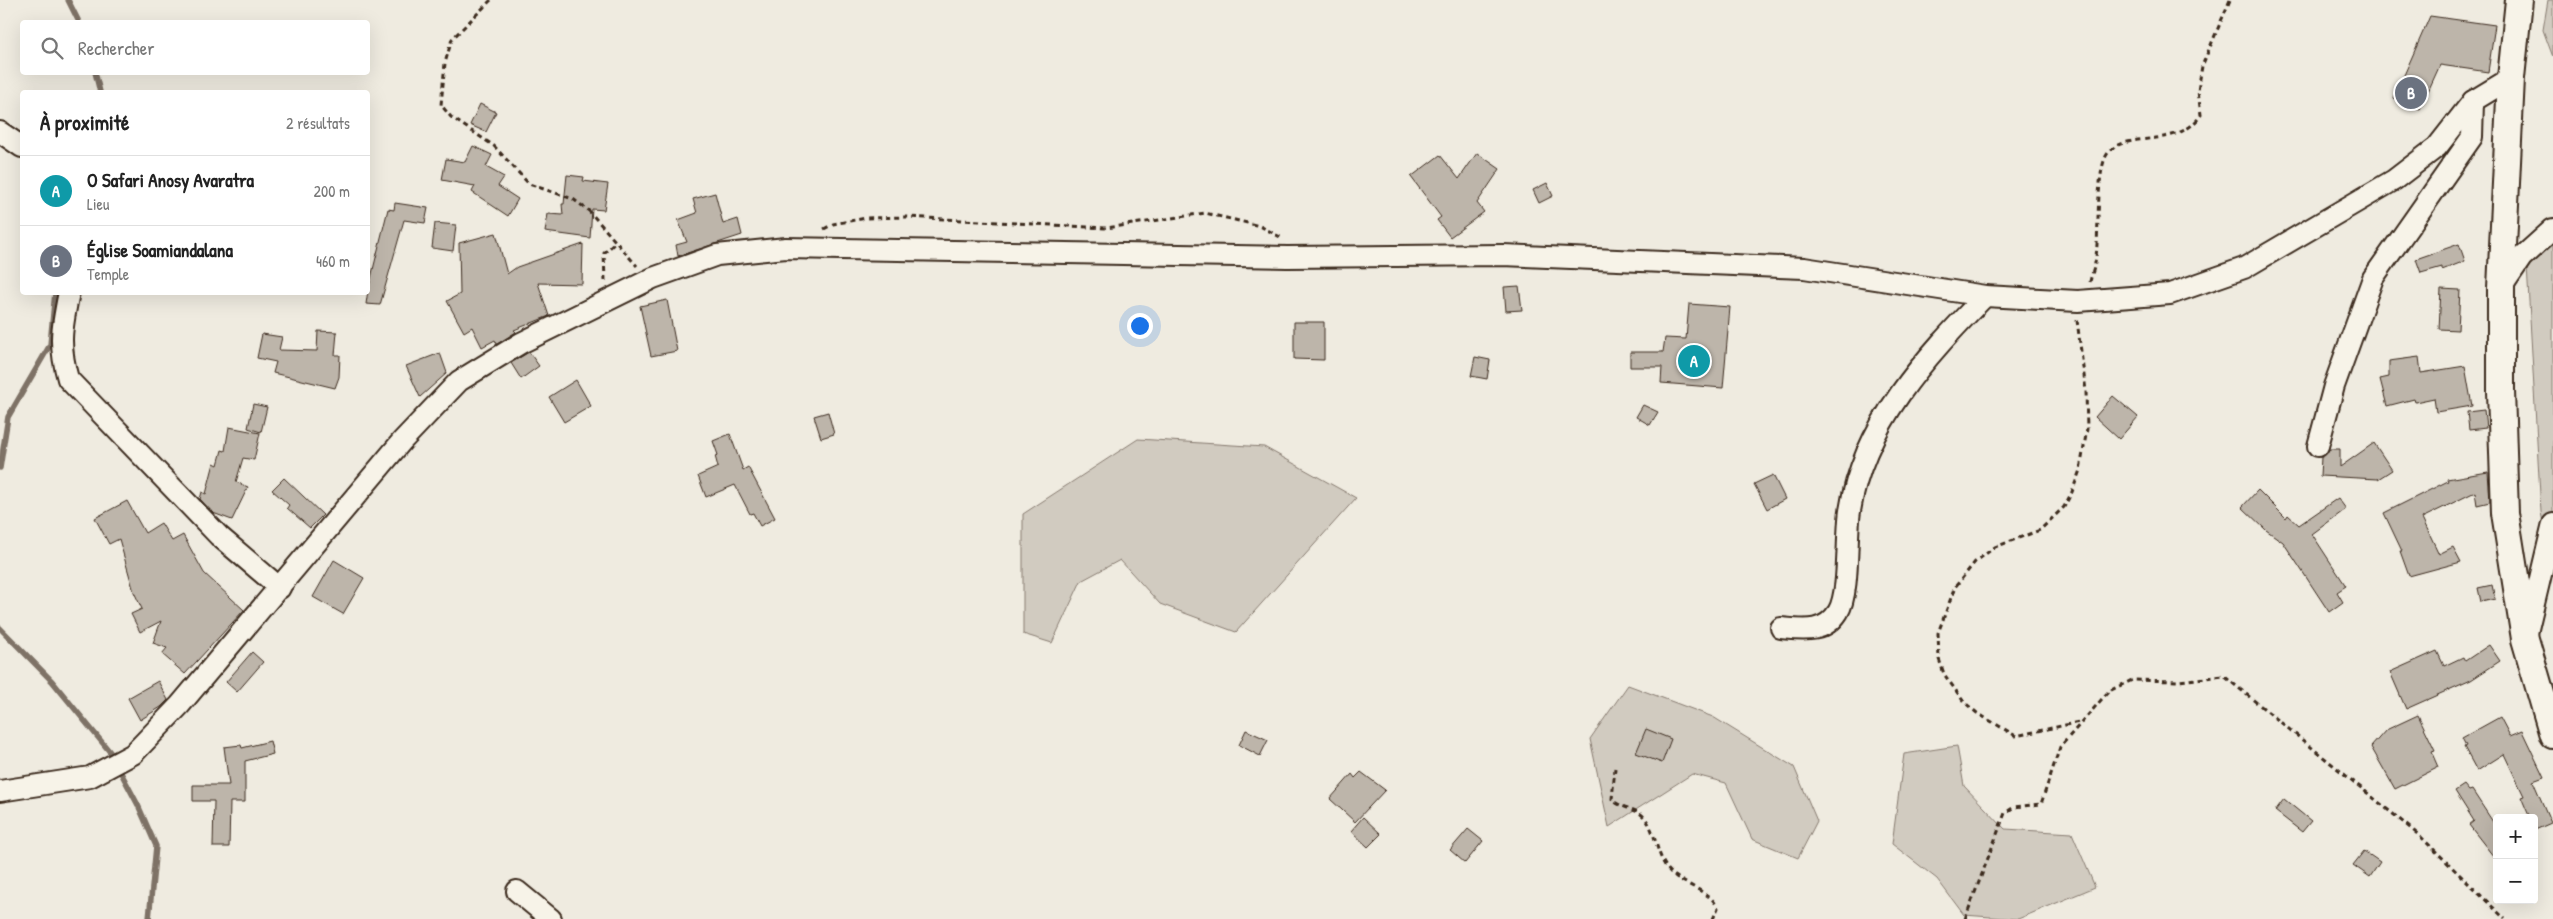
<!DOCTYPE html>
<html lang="fr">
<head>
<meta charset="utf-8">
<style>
	body { margin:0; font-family:"Patrick Hand",sans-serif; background:#f6f6f6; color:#222 }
	.controls { position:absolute; right:15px; bottom:15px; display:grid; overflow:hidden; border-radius:5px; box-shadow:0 5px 20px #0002 }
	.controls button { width:45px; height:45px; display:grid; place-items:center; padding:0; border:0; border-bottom:1px solid #e0e0e0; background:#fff; color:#222; font:25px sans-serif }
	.you { position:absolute; left:1139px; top:325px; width:18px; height:18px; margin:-12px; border:4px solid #fff; border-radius:50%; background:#1a73e8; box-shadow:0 0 0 8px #1a73e833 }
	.badge { display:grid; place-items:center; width:32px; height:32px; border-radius:50%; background:#2563eb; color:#fff; font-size:16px; font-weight:700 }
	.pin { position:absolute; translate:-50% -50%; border:2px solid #fff; box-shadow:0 1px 5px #0006 }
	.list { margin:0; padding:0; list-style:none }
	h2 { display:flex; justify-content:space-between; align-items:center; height:65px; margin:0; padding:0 20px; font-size:21px }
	h2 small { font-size:16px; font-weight:400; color:#767676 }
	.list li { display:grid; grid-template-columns:32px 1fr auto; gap:15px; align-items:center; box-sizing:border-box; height:70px; padding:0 20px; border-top:1px solid #e0e0e0 }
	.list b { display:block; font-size:19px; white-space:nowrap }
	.list p { margin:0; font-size:16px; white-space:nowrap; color:#767676 }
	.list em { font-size:16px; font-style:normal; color:#767676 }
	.icon { flex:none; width:28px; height:28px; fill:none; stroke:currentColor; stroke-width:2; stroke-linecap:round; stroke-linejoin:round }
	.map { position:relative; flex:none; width:2553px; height:919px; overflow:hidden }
	.search { position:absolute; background:#fff; box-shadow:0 5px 20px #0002; left:20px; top:20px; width:350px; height:55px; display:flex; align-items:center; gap:12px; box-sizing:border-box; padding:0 18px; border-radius:5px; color:#767676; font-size:19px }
	.panel { position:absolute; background:#fff; box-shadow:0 5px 20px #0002; left:20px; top:90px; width:350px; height:205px; border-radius:5px }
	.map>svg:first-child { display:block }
	.green { fill:#d1cbc0; stroke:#867a6f }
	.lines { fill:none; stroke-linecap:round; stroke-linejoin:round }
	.stream { stroke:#7e7266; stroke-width:5.5 }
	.building { fill:#bdb5aa; stroke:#3b2a1e }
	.minor-casing { stroke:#3b2a1e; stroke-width:24 }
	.major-casing { stroke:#3b2a1e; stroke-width:30 }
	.path { stroke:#3b2a1e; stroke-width:3; stroke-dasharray:5 4; stroke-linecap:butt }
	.minor { stroke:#f7f3e8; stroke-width:20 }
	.major { stroke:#f7f3e8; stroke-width:26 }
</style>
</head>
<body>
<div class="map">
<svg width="2553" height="919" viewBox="0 0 2553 919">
	<rect width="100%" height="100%" fill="#efebe0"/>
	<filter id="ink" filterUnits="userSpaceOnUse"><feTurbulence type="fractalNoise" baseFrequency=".02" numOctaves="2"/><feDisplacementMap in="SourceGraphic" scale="10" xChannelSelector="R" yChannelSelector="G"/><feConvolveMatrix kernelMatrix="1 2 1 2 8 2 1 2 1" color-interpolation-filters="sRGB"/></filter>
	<g filter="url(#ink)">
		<g class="green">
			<path d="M2548 0H2553V57L2543 30Z"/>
			<path d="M2553 239V577L2541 512 2527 266Z"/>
			<path d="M1138 439 1264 447 1356 498 1236 632 1160 604 1120 560 1081 581 1052 643 1023 634V514Z"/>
			<path d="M1628 685 1713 717 1794 767 1817 821 1798 858 1752 839 1726 783 1692 774 1609 827 1590 739Z"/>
			<path d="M1957 746 1964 786 2005 829 2072 833 2095 887 2018 919 1964 915 1937 879 1892 844 1904 754Z"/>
		</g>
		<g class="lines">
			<g class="stream">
				<path d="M68 0 79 22"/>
				<path d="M95 72 100 92"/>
				<path d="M0 468 8 417 50 345 55 292"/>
				<path d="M0 628 52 681 110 752 138 805 156 846 149 919"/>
			</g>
		</g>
		<g class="building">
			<path d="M2430 16 2495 25 2488 72 2440 65 2420 109 2394 98Z"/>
			<path d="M480 104 496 112 486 132 470 125Z"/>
			<path d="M473 146 492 155 486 167 504 177 498 186 518 199 508 216 472 192 475 186 442 180 446 159 465 162Z"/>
			<path d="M1477 153 1500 169 1477 203 1484 212 1450 237 1437 220 1441 217 1411 177 1440 155 1459 179Z"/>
			<path d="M567 175 584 177 583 181 608 184 604 210 592 209 590 238 545 232 548 214 563 215 562 204H564Z"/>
			<path d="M1547 183 1553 196 1539 203 1533 190Z"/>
			<path d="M715 193 723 224 738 219 742 235 678 256 676 245 687 242 678 220 697 213 693 199Z"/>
			<path d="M395 203 428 208 425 223 404 220 380 305 366 304 368 290 388 209 394 210Z"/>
			<path d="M435 223 456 225 453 251 432 248Z"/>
			<path d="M496 233 507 274 517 267 583 244 582 284 538 283 549 316 514 330 516 332 497 344 495 340 482 347 472 327 464 332 447 301 460 294 459 243Z"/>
			<path d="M2459 244 2465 261 2442 270V267L2421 273 2416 259Z"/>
			<path d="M1519 286 1522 310 1506 311 1504 287Z"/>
			<path d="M2441 289 2460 290 2458 330 2439 329Z"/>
			<path d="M667 300 677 351 651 356 640 306Z"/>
			<path d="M1689 304 1730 307 1723 388 1661 383 1662 367H1630V352H1663L1665 338 1686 339Z"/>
			<path d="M1294 322H1324V360L1294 359Z"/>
			<path d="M318 331 337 332 335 355H340L339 377 335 388 273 373 276 362 257 358 262 334 282 337 279 350 317 351Z"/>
			<path d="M529 352 539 366 521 379 511 363Z"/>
			<path d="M440 353 447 373 420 397 406 366Z"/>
			<path d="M1475 357 1490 360 1487 379 1471 376Z"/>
			<path d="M2419 357 2421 373 2465 366 2472 406 2436 412 2434 398 2415 402 2414 399 2387 406 2380 379 2389 377V361Z"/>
			<path d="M576 380 591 406 564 422 549 397Z"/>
			<path d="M2113 396 2138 417 2119 439 2095 417Z"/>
			<path d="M253 404 267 407 261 432 248 428Z"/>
			<path d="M1643 405 1658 412 1650 425 1636 417Z"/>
			<path d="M2484 410 2486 428 2469 430 2467 412Z"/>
			<path d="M828 412 834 434 821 438 814 416Z"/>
			<path d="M229 427 260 433 254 460 243 458 236 482 248 487 232 520 213 513 200 499 202 492 206 494 214 463 218 465 222 450 225 451Z"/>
			<path d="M730 434 743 470 748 467 775 518 760 526 753 513 750 514 735 485 706 497 698 476 718 467 715 456 718 455 713 441Z"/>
			<path d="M2374 443 2392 470 2378 479 2320 476 2321 457 2330 449H2340V467Z"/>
			<path d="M2488 472 2490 502 2477 505 2475 492 2422 518 2439 554 2453 547 2461 562 2409 576 2400 551H2402L2384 513 2448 481 2447 479Z"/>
			<path d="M1773 475 1785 499 1767 509 1754 484Z"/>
			<path d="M284 478 323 515 310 528 287 508 289 505 272 490Z"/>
			<path d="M2258 490 2286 518 2288 515 2299 525 2338 498 2346 509 2312 534 2346 586 2337 592 2343 602 2329 612 2283 542 2266 530 2242 507Z"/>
			<path d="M127 501 145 533 161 523 172 541 183 535 204 573 244 610 185 674 162 654 167 648 153 643 161 621 140 632 131 614 142 609 134 592 119 539 109 544 95 518Z"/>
			<path d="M334 560 364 578 343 614 313 597Z"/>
			<path d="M2492 585 2495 599 2481 602 2478 588Z"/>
			<path d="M2489 645 2500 661 2471 680 2406 709 2390 672 2437 651 2444 666 2463 657 2465 661Z"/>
			<path d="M252 652 263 662 237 692 226 682Z"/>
			<path d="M158 681 168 700 161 707 140 720 128 698Z"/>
			<path d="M2418 715 2435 750 2432 751 2439 767 2395 789 2371 747 2386 730Z"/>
			<path d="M2500 717 2510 736 2522 731 2544 777 2533 781 2551 823 2535 830 2534 818H2530L2521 797 2524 796 2504 754 2477 771 2464 747 2466 746 2462 738Z"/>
			<path d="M1646 729 1671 739 1662 763 1636 753Z"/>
			<path d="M1246 730 1268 740 1260 756 1239 745Z"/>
			<path d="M270 741 273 754 245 761V802H230L229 847H213L214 801H193V785H229L224 747 241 745 242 748Z"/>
			<path d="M1361 772 1385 790 1355 822 1330 799 1352 774 1355 778Z"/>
			<path d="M2464 785 2469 791 2472 790 2497 828V861L2469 825 2474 821 2455 791Z"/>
			<path d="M2284 799 2311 821 2302 832 2275 811Z"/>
			<path d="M1363 817 1381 834 1368 847 1351 831Z"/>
			<path d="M1468 829 1483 841 1465 863 1450 850Z"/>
			<path d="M2364 851 2380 862 2370 877 2353 865Z"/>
		</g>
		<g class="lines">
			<defs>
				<g id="minor">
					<path d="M0 132 22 147"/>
					<path d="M2501 288 2522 257 2553 229"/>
					<path d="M69 292C62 327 58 344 68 379L219 536 280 588"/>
					<path d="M2318 446 2334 386 2373 278 2472 137 2473 101"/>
					<path d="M1781 628C1803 630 1824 634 1838 612 1850 593 1846 535 1850 511 1863 424 1926 357 1985 296"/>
					<path d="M2527 633 2553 524"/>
					<path d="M0 791 90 777 133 754 180 705 402 441 459 381 521 343 653 278 717 255 786 248 1287 257 1503 255 1804 268 1985 296 2078 301 2170 294 2244 268 2394 180 2437 147 2473 101 2511 78"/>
					<path d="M517 891 551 919"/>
				</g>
				<path id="major" d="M2519 0 2511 78 2501 288V391L2505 513 2525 639 2553 735"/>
			</defs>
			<use href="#minor" class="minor-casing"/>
			<use href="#major" class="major-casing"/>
			<g class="path">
				<path d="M491 0 452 39 445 63 441 105 451 117 494 146 529 184 573 199 589 211 637 266"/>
				<path d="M824 229 833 224 866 218 907 217 1107 228 1205 213 1260 226 1282 238"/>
				<path d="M605 281 604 253 616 242"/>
				<path d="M2090 282C2091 276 2094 269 2095 263 2100 239 2095 169 2108 153 2128 129 2176 151 2201 115L2198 91 2202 66 2230 0"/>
				<path d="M2077 320 2086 391 2087 429 2080 470 2072 492 2064 507 2040 530 1995 547 1975 562 1955 587 1938 633 1939 659 1944 674 1964 702 1977 713 2016 736 2079 722"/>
				<path d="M1615 768 1612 799C1620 809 1636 807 1645 818 1658 835 1656 863 1675 876 1689 887 1711 892 1718 908L1713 919"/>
				<path d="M1965 919 2005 813 2014 807 2041 804 2060 747 2109 691 2132 680 2179 681 2224 676 2420 836 2505 919"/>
			</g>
			<use href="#minor" class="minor"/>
			<use href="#major" class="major"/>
		</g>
	</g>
</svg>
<div class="controls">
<button>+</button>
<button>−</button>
</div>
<div class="you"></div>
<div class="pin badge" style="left:1694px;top:361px;background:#0f9aa8">A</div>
<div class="pin badge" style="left:2411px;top:93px;background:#6b7280">B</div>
<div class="search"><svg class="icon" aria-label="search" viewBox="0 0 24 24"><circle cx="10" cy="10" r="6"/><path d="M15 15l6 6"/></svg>Rechercher</div>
<section class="panel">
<h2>À proximité<small>2 résultats</small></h2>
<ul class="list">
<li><span class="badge" style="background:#0f9aa8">A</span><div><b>O Safari Anosy Avaratra</b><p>Lieu</p></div><em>200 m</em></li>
<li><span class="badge" style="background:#6b7280">B</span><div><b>Église Soamiandalana</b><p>Temple</p></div><em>460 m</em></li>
</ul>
</section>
</div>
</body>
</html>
